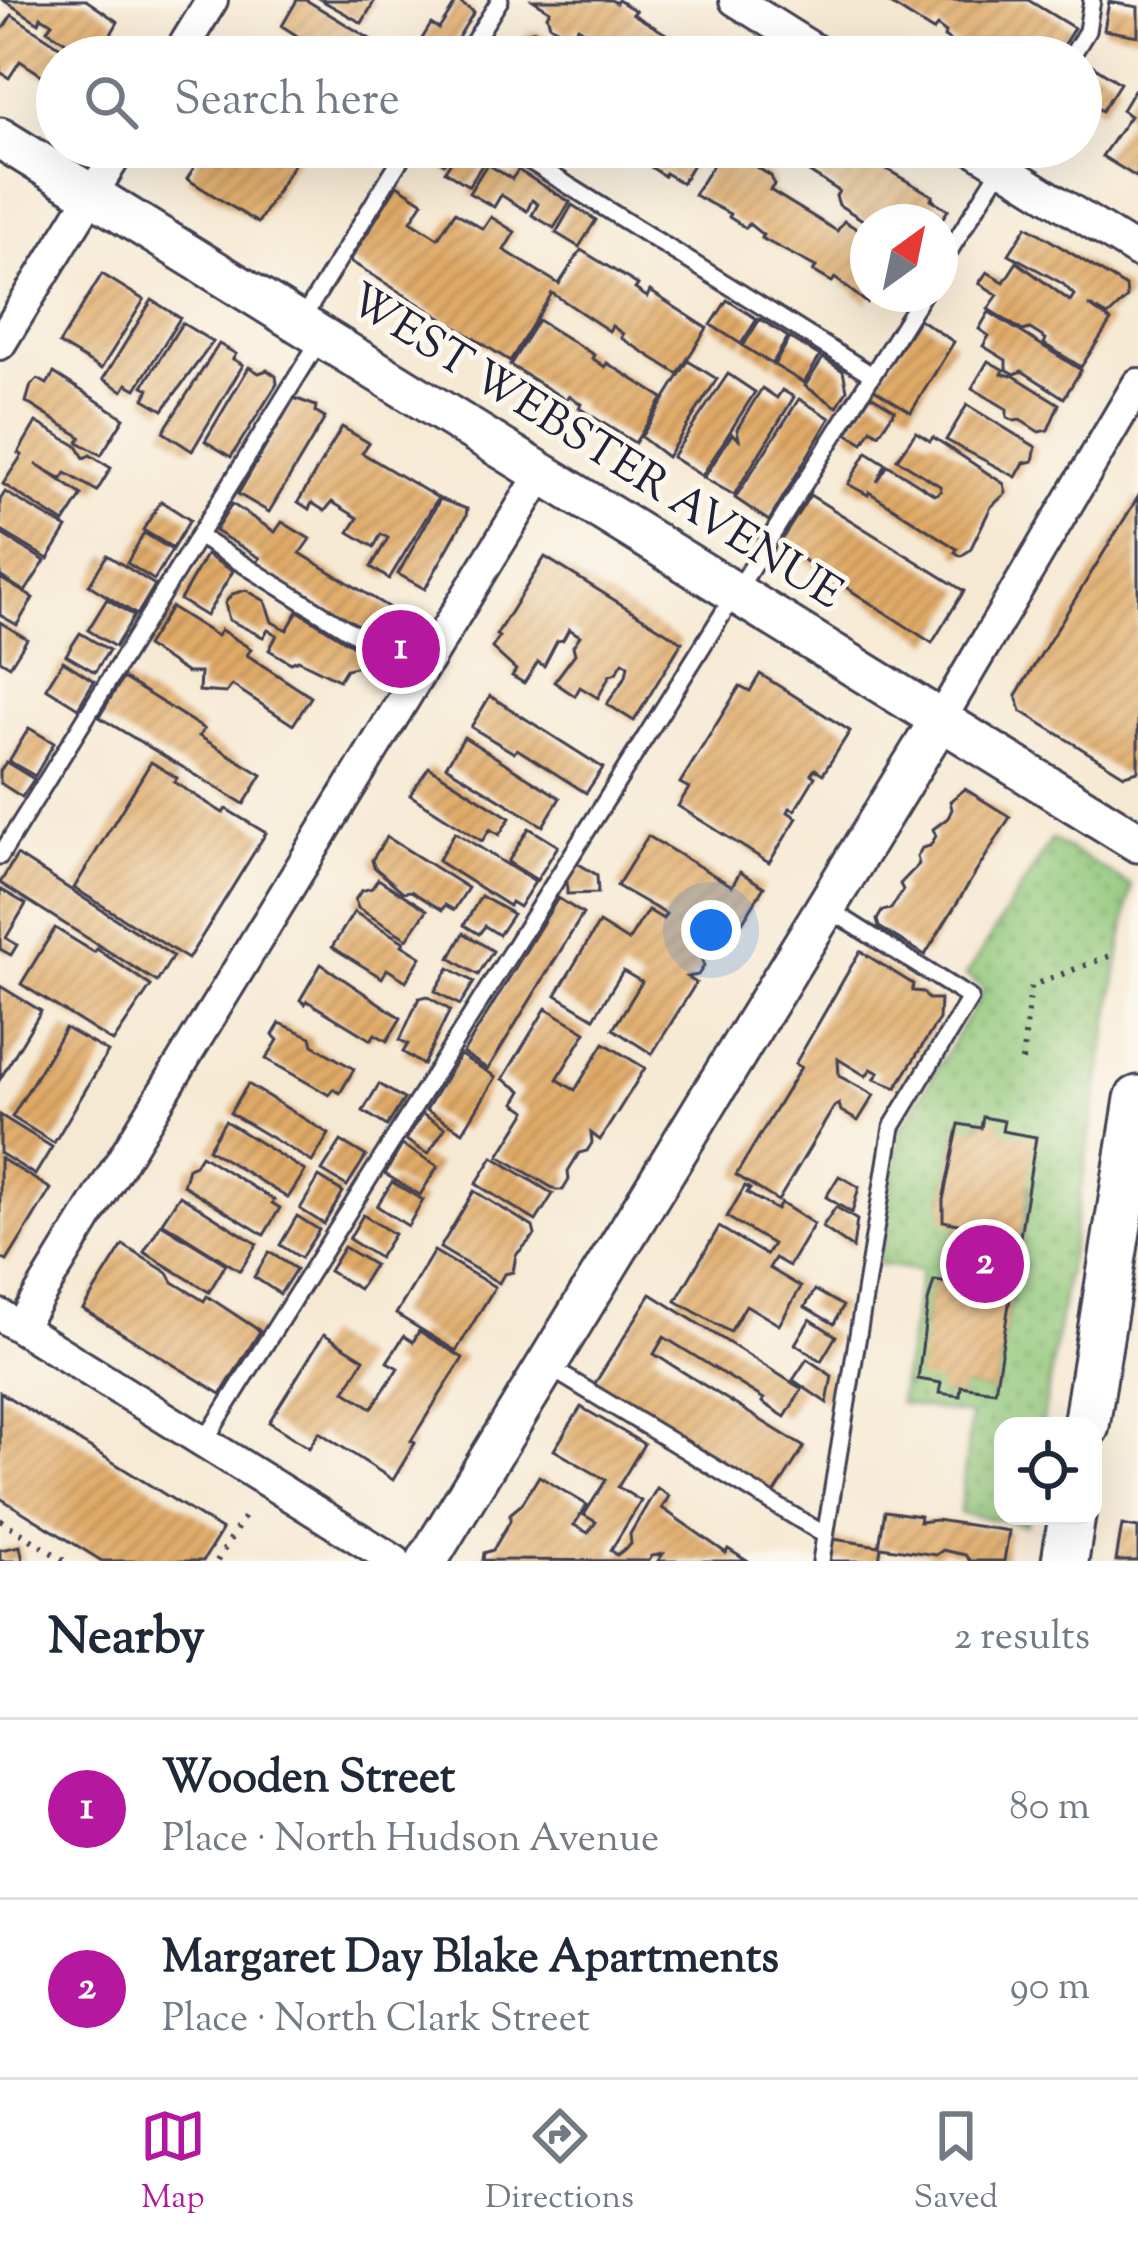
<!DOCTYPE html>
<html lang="en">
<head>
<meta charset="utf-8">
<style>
	body { margin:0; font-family:"Sorts Mill Goudy",serif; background:#f6f6f7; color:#1f2937 }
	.controls { position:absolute; right:36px; bottom:36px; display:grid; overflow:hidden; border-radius:24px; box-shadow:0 12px 48px #0002 }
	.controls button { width:108px; height:108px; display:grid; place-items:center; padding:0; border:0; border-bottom:3px solid #e0e1e3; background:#fff; color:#1f2937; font:60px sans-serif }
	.compass { position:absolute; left:850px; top:204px; width:108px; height:108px; border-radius:50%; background:#fff; box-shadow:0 12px 48px #0002; rotate:33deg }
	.you { position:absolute; left:711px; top:930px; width:42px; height:42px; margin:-30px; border:9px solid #fff; border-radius:50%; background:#1a73e8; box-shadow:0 0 0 18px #1a73e833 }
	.badge { display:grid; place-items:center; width:78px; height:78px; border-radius:50%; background:#b5179e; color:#fff; font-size:39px; font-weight:700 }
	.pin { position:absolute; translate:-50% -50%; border:6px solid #fff; box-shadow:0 3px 12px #0006 }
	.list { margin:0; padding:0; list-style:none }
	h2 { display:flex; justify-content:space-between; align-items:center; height:156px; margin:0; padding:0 48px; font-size:51px }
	h2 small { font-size:39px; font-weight:400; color:#747a83 }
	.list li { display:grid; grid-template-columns:78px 1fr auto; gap:36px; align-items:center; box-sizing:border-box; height:180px; padding:0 48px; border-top:3px solid #e0e1e3 }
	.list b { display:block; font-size:45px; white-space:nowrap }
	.list p { margin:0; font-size:39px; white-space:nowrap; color:#747a83 }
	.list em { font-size:39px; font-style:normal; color:#747a83 }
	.icon { flex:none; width:66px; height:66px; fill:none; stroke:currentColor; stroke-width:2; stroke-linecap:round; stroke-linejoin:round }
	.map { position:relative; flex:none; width:1138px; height:1561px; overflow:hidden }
	.search { position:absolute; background:#fff; box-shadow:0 12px 48px #0002; left:36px; right:36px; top:36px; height:132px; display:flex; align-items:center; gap:30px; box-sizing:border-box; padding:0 42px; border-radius:66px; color:#747a83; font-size:45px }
	.sheet { height:516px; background:#fff }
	nav { display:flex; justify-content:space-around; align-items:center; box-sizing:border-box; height:168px; border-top:3px solid #e0e1e3; background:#fff; font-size:33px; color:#747a83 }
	nav a { display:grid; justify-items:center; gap:6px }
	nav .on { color:#b5179e }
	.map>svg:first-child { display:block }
	.green { fill:url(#green-dots); stroke:#5a755a; stroke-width:3; fill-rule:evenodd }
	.building { fill:url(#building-hatch) }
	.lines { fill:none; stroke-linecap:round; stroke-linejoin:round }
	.service-casing { stroke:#424052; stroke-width:21 }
	.minor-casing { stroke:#424052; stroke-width:36 }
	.tertiary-casing { stroke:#424052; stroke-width:45 }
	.secondary-casing { stroke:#424052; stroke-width:51 }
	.path { stroke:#424052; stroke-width:6; stroke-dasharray:3 9; stroke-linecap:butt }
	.service { stroke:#fff; stroke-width:15 }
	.minor { stroke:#fff; stroke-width:30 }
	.tertiary { stroke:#fff; stroke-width:39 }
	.secondary { stroke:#fff; stroke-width:45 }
	.labels { text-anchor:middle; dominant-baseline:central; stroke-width:10; stroke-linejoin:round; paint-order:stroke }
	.street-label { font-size:45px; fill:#22223b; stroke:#fbf7ec }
</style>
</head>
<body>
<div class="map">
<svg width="1138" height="1561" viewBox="0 0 1138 1561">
	<defs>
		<pattern id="green-dots" width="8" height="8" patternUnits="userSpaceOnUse" patternTransform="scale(3)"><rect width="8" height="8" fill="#91c87a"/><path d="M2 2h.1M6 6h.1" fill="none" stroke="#76a265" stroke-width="1.8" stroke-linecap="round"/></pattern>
		<pattern id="building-hatch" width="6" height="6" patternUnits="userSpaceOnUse" patternTransform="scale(3)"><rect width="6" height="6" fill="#e1ab67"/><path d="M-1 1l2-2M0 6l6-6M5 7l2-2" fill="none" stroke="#b68b56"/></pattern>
	</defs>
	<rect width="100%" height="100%" fill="#fbf7ec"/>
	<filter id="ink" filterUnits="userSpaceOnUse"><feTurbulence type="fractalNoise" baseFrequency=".00833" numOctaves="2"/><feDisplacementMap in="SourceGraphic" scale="24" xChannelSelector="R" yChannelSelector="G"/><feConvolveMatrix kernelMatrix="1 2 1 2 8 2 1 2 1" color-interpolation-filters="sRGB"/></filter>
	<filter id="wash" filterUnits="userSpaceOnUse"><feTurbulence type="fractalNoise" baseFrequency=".004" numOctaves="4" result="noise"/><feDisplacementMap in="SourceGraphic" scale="48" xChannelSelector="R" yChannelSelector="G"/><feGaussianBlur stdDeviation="2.7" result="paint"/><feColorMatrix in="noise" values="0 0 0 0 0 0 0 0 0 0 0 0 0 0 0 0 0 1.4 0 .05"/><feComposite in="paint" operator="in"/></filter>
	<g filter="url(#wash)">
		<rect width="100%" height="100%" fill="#f6e9d3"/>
		<path class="green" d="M1052 839 1131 886 1042 1426H1003V1516H1028L1026 1525 960 1513 971 1415 899 1403 921 1271 879 1264 901 1129 985 989 966 976ZM983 1117 1002 1131 1030 1189 995 1391 961 1386 960 1395 940 1393 941 1383 923 1326 934 1281 949 1283 958 1224 943 1200 959 1125 981 1128Z"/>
		<g id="blocks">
			<g class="building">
				<path d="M3 0H86L118 22 111 34 117 38 106 55 77 40 74 47 47 30 52 23 41 17 39 23Z"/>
				<path d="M297 0H306L385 48 380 57H330L282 26Z"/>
				<path d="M321 0H375L362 23Z"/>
				<path d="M533 0H611L616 3 618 0 636 11 633 14 704 57H626L578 27 572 38 550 25 547 15 550 11Z"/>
				<path d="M884 0H1028L1074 28 1056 57H975L944 37 946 33 937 26 933 31Z"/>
				<path d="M457 1 474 12 446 57H411L431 24 439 29Z"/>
				<path d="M1109 2 1138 7V36L1104 30Z"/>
				<path d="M12 15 76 57H57V85L20 61 9 78 0 72V33Z"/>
				<path d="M535 30 580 57H511L527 32Z"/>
				<path d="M1092 65 1120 83 1102 111 1081 97V82Z"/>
				<path d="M1134 90 1138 93V178L1102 156 1130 116 1122 110Z"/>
				<path d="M206 147H304L258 223 187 179Z"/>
				<path d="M419 147H455L444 164Z"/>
				<path d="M460 147H471L487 157 469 186 445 171Z"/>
				<path d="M622 147H703L682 183 665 173 664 176Z"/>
				<path d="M745 147H848L933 196 931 199 948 210 940 222H866L839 205 836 196 839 191 773 149 766 160Z"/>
				<path d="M729 150 771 176 774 185 770 190 837 231 844 221 868 236V294H872L867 303 835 278 832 282 813 271 816 267 761 238 763 235 749 224 746 228 729 217 730 214 694 195 721 152Z"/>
				<path d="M487 164 512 179 518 170 570 202 554 228 532 215 538 204 532 200 527 211 501 195 494 207 469 193Z"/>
				<path d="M397 185 423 202 411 221 438 238 455 212 483 229 491 217 515 232 504 250 559 284 581 250 638 285 635 289 647 297 650 291 707 328 678 374 621 338 623 334 612 326 609 331 552 293 510 361 350 261Z"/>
				<path d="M572 205 596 220 579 247 556 233Z"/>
				<path d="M1027 226 1126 287 1127 298 1108 316 1088 305 1111 321 1081 367 1044 344 1046 339 1030 329 1023 331 988 309 998 295 979 283 987 272 1004 282 1017 262 1070 301 1074 295 1063 284 1009 254Z"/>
				<path d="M102 274 144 300 101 369 59 344Z"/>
				<path d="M152 300 180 318 136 389 127 384 123 391 103 379Z"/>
				<path d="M727 300 757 319 741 344 711 325Z"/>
				<path d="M989 312 1081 370 1064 398 1022 371 1015 374 1006 369V360L983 346 989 336 979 329Z"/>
				<path d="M760 319 788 337 772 364 743 346Z"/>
				<path d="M919 319 954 342 911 412 874 389Z"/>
				<path d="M538 320 594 355 592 358 605 367 607 363 663 398 635 443 579 408 581 404 569 396 566 400 510 365Z"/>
				<path d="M182 323 213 342 163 410 144 399 149 389 143 386Z"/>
				<path d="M790 338 820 356 804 383 774 365Z"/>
				<path d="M219 344 236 354 233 359 243 365 192 451 163 432Z"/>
				<path d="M823 358 843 371 847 390 837 407 805 386Z"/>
				<path d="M688 361 717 379 667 457 641 437Z"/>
				<path d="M988 361 1004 370 1002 374 1014 376 1059 404 1048 430 1039 432 1020 420 1015 421 1007 417V409L972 388Z"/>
				<path d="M249 367 259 373 267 370 276 376 277 384 231 457 205 441Z"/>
				<path d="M54 373 124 418 101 455 78 442 81 437 26 402 31 385 38 379 47 384Z"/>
				<path d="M728 374 755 392 702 476 672 457Z"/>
				<path d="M762 388 777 398 782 390 794 397 734 495 704 478 732 434 739 439 737 429Z"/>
				<path d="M871 395 895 410 879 434 871 429 863 443 847 433Z"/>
				<path d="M294 398 316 406 315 412 325 418 269 512 238 494Z"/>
				<path d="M799 399 830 418 769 521 735 498Z"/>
				<path d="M967 405 1036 447 1033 461 1024 463 1016 477 946 440Z"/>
				<path d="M36 422 77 446 84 458 90 455 111 468 97 491 66 473 62 479 36 464 82 495 64 523 3 484 22 455 18 453Z"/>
				<path d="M342 427 369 443 362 453 438 498 389 579 371 567 388 538 381 534 374 547 349 532 358 518 332 502 325 511 312 503 309 509 298 502Z"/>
				<path d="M916 432 930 441 933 437 1004 484 1006 493 991 507 970 550 961 556 955 552 957 549 869 492 868 495 848 484 867 452 886 464 877 482 888 465 935 495 941 491 940 486 897 459Z"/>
				<path d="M5 492 67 528 48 559 0 530V500Z"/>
				<path d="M810 495 964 591 932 643 779 544Z"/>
				<path d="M1138 497V771L1124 775 1021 711 1016 695Z"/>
				<path d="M440 499 467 509 466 516 425 589 398 574Z"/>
				<path d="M161 501 190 520 173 548 143 530Z"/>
				<path d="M232 504 275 532 282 522 310 539 300 553 404 617 387 644 257 563 260 558 215 531Z"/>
				<path d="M0 533 45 561 25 592 0 576Z"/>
				<path d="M144 533 172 550 154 580 127 563Z"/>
				<path d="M107 555 155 585 137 615 89 585Z"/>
				<path d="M206 555 233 571 206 616 180 600Z"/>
				<path d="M545 557 682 642 634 721 607 704 626 676 628 665 623 662 616 673 610 675 598 698 580 687 575 696 554 682 575 654 573 646 580 636 569 629 563 640 557 641 544 666 538 662 524 683 512 676 516 670 492 648 499 637 496 635Z"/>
				<path d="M0 578 33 598 17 625 0 615Z"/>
				<path d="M246 590 265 601 272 622 287 630 298 611 374 659 366 671 359 666 346 669 339 680 298 660 291 663 269 650 277 635 268 630 263 637 229 620 225 603 232 594Z"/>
				<path d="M107 599 134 616 115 647 88 630Z"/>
				<path d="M171 607 217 636 221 630 251 649 247 655 311 697 293 725 232 685 226 693 199 691 200 673H187L146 646Z"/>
				<path d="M0 622 27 639 10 666 0 660Z"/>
				<path d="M80 633 109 650 95 672 66 655Z"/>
				<path d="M63 661 94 681 78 708 46 688Z"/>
				<path d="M760 674 850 731 823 774 815 769 811 774 815 777 795 810 790 808 788 812 797 818 769 863 678 806 689 788 680 783 740 686 750 691Z"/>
				<path d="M123 678 204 729 199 736 262 775 244 804 99 717Z"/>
				<path d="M490 696 603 768 586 793 517 749 514 753 471 727Z"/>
				<path d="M29 728 54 743 35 776 9 761Z"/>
				<path d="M464 737 560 798 543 826 446 766Z"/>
				<path d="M6 762 34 779 22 797 0 783V771Z"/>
				<path d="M151 762 177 778 174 782 223 813 226 809 266 833 188 959 74 888Z"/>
				<path d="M429 767 510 818 499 835 490 829 482 841 410 795Z"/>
				<path d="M965 789 1010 817 925 955 879 927 877 920 882 911 891 909 903 890 900 884 919 864 917 857 922 848 930 846 936 836 933 829 948 818 952 809 950 801Z"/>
				<path d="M529 828 558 846 537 880 508 862Z"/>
				<path d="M455 832 535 882 519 907 511 902 509 906 438 861Z"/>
				<path d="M648 836 732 886 740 872 764 887 739 928 726 920 710 948 707 946 701 957 704 966 698 975 687 977 696 983 652 1054 613 1029 642 982 623 971 594 1018 556 995 599 923 628 941 648 910 663 919 666 914 617 886Z"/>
				<path d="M387 837 468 888 454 910 445 905 442 910 411 891 403 892 374 867 372 860Z"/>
				<path d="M17 855 173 956 157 982 0 883Z"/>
				<path d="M577 863 597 875 598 893 567 894V879Z"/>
				<path d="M378 879 427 910 407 939 358 908 355 900 361 891 372 888Z"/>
				<path d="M0 889 26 904 6 938 17 945 11 955 0 949Z"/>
				<path d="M481 896 513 914 499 935 485 926 479 934 464 925Z"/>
				<path d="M558 898 583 914 488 1069 463 1053Z"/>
				<path d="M354 912 404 942 402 945 421 957 406 981 387 969 382 978 332 947Z"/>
				<path d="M55 928 94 952 97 949 151 986 113 1042 21 984Z"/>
				<path d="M464 933 493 951 478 975 450 958Z"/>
				<path d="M860 951 913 984 912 991 923 992 928 999H940L939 1019 896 1088 874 1079 879 1073 871 1069 866 1076 838 1059 839 1076 874 1095 858 1121 841 1111 839 1104 834 1107 778 1201 736 1175 801 1067 795 1064Z"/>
				<path d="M321 964 401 1018 387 1041 375 1034 371 1040 307 1001 305 1004 300 1000Z"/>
				<path d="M449 968 474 982 460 1005 435 991Z"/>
				<path d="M0 986 41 1011 0 1079Z"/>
				<path d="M427 996 450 1010 423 1065 403 1052 408 1044 400 1040 419 998Z"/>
				<path d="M546 1008 586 1032 557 1079 566 1085 575 1090 604 1043 645 1068 600 1140 591 1133 592 1143 587 1151 579 1153 568 1171 569 1180 563 1190H556L499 1156 527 1111 515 1103 522 1091 503 1079Z"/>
				<path d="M280 1023 311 1037 313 1045 354 1069 340 1093 333 1089 329 1095 266 1059 278 1040 273 1035Z"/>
				<path d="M65 1028 108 1052 54 1143 12 1117Z"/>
				<path d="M460 1055 496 1077 463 1132 426 1110Z"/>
				<path d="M248 1084 329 1134 312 1162 230 1113Z"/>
				<path d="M379 1084 404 1099 387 1126 363 1111Z"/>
				<path d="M422 1114 445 1128 428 1154 406 1140Z"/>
				<path d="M0 1115 52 1147 35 1175 0 1153Z"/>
				<path d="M983 1117 1004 1121 1002 1131 1036 1137 995 1391 961 1386 960 1396 939 1393 941 1383 918 1379 928 1302 934 1281 949 1283 958 1224 943 1221V1200L959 1124 981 1128Z"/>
				<path d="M225 1121 305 1171 288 1198 208 1149Z"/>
				<path d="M341 1141 366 1156 347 1186 322 1171Z"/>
				<path d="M402 1145 438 1166 420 1195 385 1174Z"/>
				<path d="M201 1155 274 1200 272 1203 280 1208 264 1235 183 1185 188 1168 195 1165Z"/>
				<path d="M493 1157 553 1194 536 1221 476 1184Z"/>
				<path d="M0 1158 51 1189 7 1261 0 1257Z"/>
				<path d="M839 1176 859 1187 852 1213 826 1197Z"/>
				<path d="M319 1177 343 1192 324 1224 300 1209Z"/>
				<path d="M392 1182 423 1200 408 1226 377 1206Z"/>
				<path d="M745 1186 750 1189 747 1193 777 1210 781 1203 814 1224 789 1266 775 1258 769 1268 801 1287 779 1325 746 1305 730 1332 676 1301 719 1227 766 1255 773 1244 727 1217Z"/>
				<path d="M474 1191 533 1227 535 1235 516 1255 513 1272 504 1274 499 1283 440 1248Z"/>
				<path d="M180 1195 257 1244 240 1271 162 1222Z"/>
				<path d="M836 1207 857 1220 853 1248 822 1227Z"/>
				<path d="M363 1215 394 1234 379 1258 349 1239Z"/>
				<path d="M297 1216 319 1230 301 1258 280 1245Z"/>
				<path d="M161 1224 226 1264 209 1292 144 1252Z"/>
				<path d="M123 1245 168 1273 173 1282 204 1301 207 1296 260 1331 221 1394 83 1309Z"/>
				<path d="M344 1247 374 1265 359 1289 329 1271Z"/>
				<path d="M434 1251 495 1287 456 1351 396 1314Z"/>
				<path d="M269 1252 296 1269 280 1294 254 1277Z"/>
				<path d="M815 1290 843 1306 834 1324 805 1307Z"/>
				<path d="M651 1294 802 1389 785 1417 762 1402 764 1399 664 1337 654 1354 804 1447 773 1496 594 1385Z"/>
				<path d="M810 1319 836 1336 821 1361 795 1344Z"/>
				<path d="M419 1331 463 1358 411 1441 415 1443 393 1480 319 1432 309 1448 269 1422 324 1334 364 1359 345 1391 372 1408 398 1368 387 1362 404 1336 413 1342Z"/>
				<path d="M807 1359 832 1376 827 1403 793 1380Z"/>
				<path d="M0 1392 222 1530 203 1561H102L0 1498Z"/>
				<path d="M581 1407 644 1444 618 1487 641 1501 611 1550 617 1555 631 1544 630 1534 657 1488 669 1496 662 1508 726 1553 728 1549 747 1561H658L663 1554 652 1556 649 1561 483 1560 484 1553 493 1550 510 1521V1514L522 1504 539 1476 587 1505 574 1525 588 1533 596 1522 584 1515 606 1480 554 1450Z"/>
				<path d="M885 1511 920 1516 919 1522 936 1520 1009 1531 1004 1561H970L965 1555 943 1550 936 1555 881 1547 879 1561H830L833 1539 879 1546Z"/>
				<path d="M1122 1525 1138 1528V1561H1116Z"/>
				<path d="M20 1546 23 1561H0V1550Z"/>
			</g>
		</g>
	</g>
	<g filter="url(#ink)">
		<use href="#blocks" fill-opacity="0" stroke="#424052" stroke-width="3"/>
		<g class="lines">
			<defs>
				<g id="service">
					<path d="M464 57 500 0"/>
					<path d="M1071 57 1087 31 1092 0"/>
					<path d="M507 147 872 375"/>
					<path d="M940 266 1014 147"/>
					<path d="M301 321 408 147"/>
					<path d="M198 536 419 674"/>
					<path d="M0 856 321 338"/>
					<path d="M549 1367 825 1535"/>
					<path d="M204 1442 923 294"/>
					<path d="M821 1561 892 1127 970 998 827 908"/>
				</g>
				<g id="minor">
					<path d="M735 0 826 57"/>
					<path d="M177 57 212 0"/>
					<path d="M970 147 1138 252"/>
					<path d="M0 344 121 147"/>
					<path d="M940 720 1138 384"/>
					<path d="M0 1315 395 1561"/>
					<path d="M20 1327 542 473"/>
				</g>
				<g id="tertiary">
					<path d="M0 138 1138 842"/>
					<path d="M427 1561 940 720"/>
				</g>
				<g id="secondary">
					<path d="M1086 1426 1138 1099"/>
					<path d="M1065 1561 1072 1516"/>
				</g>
			</defs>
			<use href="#service" class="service-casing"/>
			<use href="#minor" class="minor-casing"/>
			<use href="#tertiary" class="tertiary-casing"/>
			<use href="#secondary" class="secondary-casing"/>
			<g class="path">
				<path d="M1022 1061 1031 986 1117 953"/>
				<path d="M0 1520 65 1561"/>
				<path d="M217 1561 247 1512"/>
			</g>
			<use href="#service" class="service"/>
			<use href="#minor" class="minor"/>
			<use href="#tertiary" class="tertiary"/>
			<use href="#secondary" class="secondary"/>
		</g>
	</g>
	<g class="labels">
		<g class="street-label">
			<text transform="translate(594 449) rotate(32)">WEST WEBSTER AVENUE</text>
		</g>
	</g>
</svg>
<div class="controls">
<button><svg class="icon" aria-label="locate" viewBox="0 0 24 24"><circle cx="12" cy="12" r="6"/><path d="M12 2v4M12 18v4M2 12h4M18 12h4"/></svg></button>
</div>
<svg class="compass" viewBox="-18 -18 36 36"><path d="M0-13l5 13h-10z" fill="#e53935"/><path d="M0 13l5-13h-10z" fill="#747a83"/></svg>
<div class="you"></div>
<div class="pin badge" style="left:401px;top:649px">1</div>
<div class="pin badge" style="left:985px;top:1264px">2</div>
<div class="search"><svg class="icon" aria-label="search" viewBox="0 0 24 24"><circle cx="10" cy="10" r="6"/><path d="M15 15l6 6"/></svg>Search here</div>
</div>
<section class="sheet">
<h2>Nearby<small>2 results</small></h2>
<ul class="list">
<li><span class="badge">1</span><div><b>Wooden Street</b><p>Place · North Hudson Avenue</p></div><em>80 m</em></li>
<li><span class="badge">2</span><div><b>Margaret Day Blake Apartments</b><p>Place · North Clark Street</p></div><em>90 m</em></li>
</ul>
</section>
<nav>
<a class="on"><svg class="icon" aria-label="map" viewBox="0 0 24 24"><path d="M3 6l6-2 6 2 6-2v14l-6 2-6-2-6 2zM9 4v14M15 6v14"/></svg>Map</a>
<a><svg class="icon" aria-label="directions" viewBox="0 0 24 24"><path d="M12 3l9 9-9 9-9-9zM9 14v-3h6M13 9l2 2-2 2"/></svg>Directions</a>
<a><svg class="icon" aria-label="saved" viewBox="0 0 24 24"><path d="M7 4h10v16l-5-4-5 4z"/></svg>Saved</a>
</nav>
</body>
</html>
